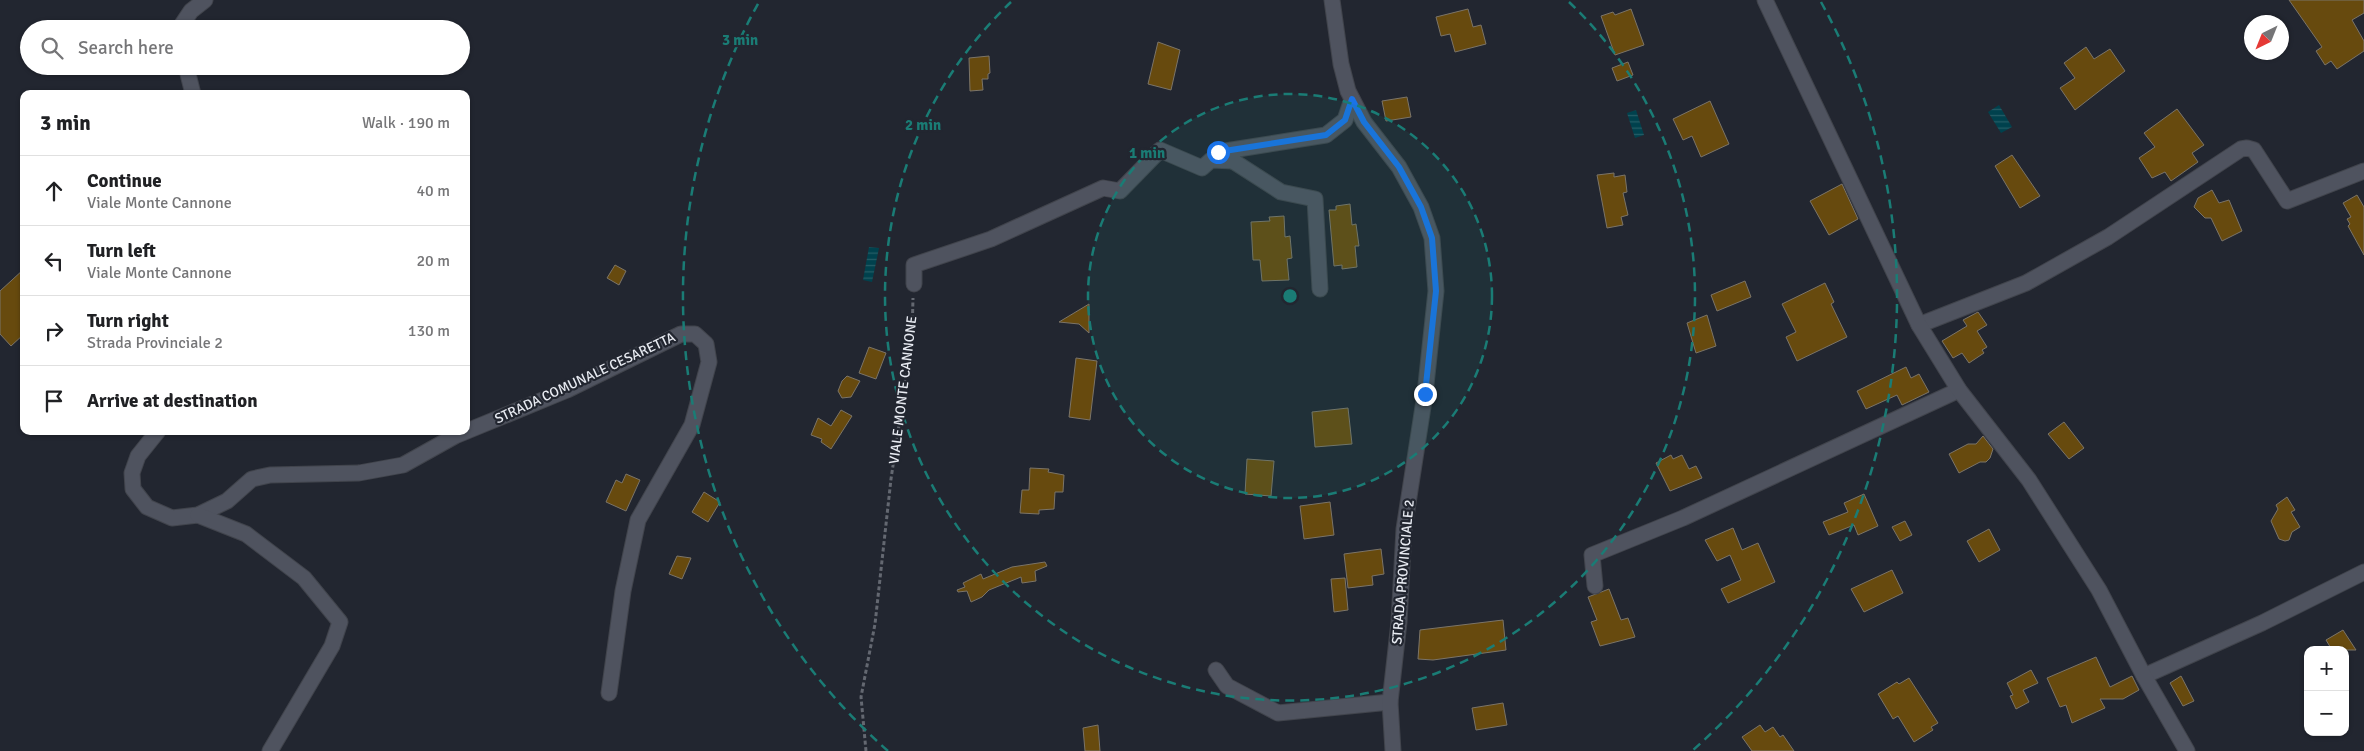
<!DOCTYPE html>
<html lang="en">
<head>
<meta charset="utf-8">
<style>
	body { margin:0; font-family:Signika,sans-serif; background:#f2f2f2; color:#202124 }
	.controls { position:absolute; right:15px; bottom:15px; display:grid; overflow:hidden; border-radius:10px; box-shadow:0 1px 4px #0004 }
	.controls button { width:45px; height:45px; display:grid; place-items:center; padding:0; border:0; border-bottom:1px solid #e0e0e0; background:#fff; color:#202124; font:25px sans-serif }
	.compass { position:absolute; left:2244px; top:15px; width:45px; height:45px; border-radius:50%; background:#fff; box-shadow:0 1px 4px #0004; rotate:223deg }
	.stop { position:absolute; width:15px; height:15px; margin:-11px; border:4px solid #1a73e8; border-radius:50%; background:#fff }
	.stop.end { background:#1a73e8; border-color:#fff; box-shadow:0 1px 5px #0008 }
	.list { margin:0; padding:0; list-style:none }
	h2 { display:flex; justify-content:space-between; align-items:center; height:65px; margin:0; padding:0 20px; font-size:21px }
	h2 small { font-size:16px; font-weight:400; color:#757577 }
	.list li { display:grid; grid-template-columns:32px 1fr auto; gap:15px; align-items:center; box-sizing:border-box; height:70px; padding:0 20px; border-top:1px solid #e0e0e0 }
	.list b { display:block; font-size:19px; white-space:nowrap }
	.list p { margin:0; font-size:16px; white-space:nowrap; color:#757577 }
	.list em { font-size:16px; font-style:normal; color:#757577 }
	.icon { flex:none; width:28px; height:28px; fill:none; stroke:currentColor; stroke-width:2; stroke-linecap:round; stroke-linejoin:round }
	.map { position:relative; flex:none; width:2364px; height:751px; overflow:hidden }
	.search { position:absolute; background:#fff; box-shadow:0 1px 4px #0004; left:20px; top:20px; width:450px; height:55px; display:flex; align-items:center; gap:12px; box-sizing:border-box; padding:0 18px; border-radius:28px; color:#757577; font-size:19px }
	.panel { position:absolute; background:#fff; box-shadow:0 1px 4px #0004; left:20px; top:90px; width:450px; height:345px; border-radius:10px }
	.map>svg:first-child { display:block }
	.water { fill:url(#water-rules) }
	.building { fill:#674a0e; stroke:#7b7468 }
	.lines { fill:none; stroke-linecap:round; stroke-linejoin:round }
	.street-casing { stroke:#41444c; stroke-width:17 }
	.secondary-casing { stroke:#41444c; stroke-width:17 }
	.path { stroke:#646871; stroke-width:3; stroke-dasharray:4 2.5; stroke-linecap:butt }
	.street { stroke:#4f535f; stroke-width:15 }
	.secondary { stroke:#4f535f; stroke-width:15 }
	.route { stroke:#1a73e8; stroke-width:6 }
	.ring { fill:none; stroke:#1a7c75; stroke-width:2.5; stroke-dasharray:9 6 }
	.labels { text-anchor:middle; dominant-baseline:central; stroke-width:4.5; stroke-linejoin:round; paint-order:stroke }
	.street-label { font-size:14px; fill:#e8ebf2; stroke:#222630 }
	.centre { fill:#1a7c75; stroke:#222630; stroke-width:2.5 }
	.ring-label { font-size:15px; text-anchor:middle; font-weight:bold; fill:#1a7c75; stroke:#222630; stroke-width:4.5; stroke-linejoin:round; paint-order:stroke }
</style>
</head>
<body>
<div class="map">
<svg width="2364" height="751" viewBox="0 0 2364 751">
	<defs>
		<pattern id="water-rules" width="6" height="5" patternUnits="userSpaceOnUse" patternTransform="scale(1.25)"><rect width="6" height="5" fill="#00414d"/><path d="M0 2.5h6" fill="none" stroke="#255d67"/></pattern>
	</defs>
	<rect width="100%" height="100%" fill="#222630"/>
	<g class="water">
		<path d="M1999 105 2012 127 2001 133 1988 112Z"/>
		<path d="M1636 110 1644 135 1635 138 1627 113Z"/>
		<path d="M869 247 879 248 872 282 863 280Z"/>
	</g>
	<g class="building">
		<path d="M2289 0H2364V13L2352 20 2364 41V51L2337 69 2331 61 2325 65 2316 51 2322 47Z"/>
		<path d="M1468 9 1473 27 1481 25 1486 44 1455 52 1450 34 1441 36 1436 17Z"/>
		<path d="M1631 9 1644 45 1615 55 1601 16 1613 12 1615 15Z"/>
		<path d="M1158 42 1180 50 1171 90 1148 84Z"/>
		<path d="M2086 47 2094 59 2110 49 2125 71 2075 110 2060 88 2075 78 2064 63Z"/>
		<path d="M989 56 990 73 988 74V79H982L983 90 970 91 969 58Z"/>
		<path d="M1628 62 1633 75 1617 81 1612 68Z"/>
		<path d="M1407 97 1411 117 1386 121 1382 101Z"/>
		<path d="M1710 101 1729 144 1701 157 1692 136 1683 140 1673 119Z"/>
		<path d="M2177 109 2204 145 2192 153 2198 162 2171 181 2165 172 2152 178 2139 158 2155 147 2144 133Z"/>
		<path d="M2012 155 2040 196 2020 208 1995 166Z"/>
		<path d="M1614 173V177L1625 175 1627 192 1623 193 1628 215 1621 217 1623 225 1607 228 1597 175Z"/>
		<path d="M1842 184 1858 219 1829 235 1810 201Z"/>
		<path d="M2212 190 2219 203 2229 200 2242 231 2222 241 2211 218H2205L2194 207 2198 198Z"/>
		<path d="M2357 195 2364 207V255L2348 226 2350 224 2347 219 2351 217 2343 203Z"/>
		<path d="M1350 204 1352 225 1356 224 1359 246H1355L1357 267 1342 269V265L1334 266 1329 210H1336V206Z"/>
		<path d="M1284 216 1285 237 1290 236 1292 258 1287 259 1289 280 1262 281 1260 260H1253L1251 222 1270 221 1269 217Z"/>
		<path d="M615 265 626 271 619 285 607 278Z"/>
		<path d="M24 269V334L11 346 0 334V291Z"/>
		<path d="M1745 281 1751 297 1717 311 1711 295Z"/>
		<path d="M1825 283 1834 302 1831 304 1847 337 1797 361 1786 337 1796 332 1782 304Z"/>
		<path d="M1089 304V333L1079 324 1059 322Z"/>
		<path d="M1978 312 1987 325 1977 331 1987 347 1982 350 1984 353 1969 363 1962 353 1953 358 1942 341 1967 326 1963 320Z"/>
		<path d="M1707 315 1716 346 1696 353 1687 323Z"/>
		<path d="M869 347 886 353 876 379 859 373Z"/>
		<path d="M1076 358 1097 361 1090 420 1069 417Z"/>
		<path d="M1906 367 1911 378 1919 374 1929 392 1902 405 1897 395 1866 409 1857 391Z"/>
		<path d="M847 376 860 381 851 397 842 398 838 391 842 381Z"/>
		<path d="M1348 408 1352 444 1315 447 1312 412Z"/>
		<path d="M841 410 852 416 831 449 821 442 822 439 811 435 818 418 831 426Z"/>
		<path d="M2064 422 2084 448 2069 459 2048 434Z"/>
		<path d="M1983 436 1993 449 1990 458 1986 462H1980L1959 473 1949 454 1968 444H1976Z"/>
		<path d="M1671 455 1673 459 1682 455 1689 469 1696 466 1702 478 1670 491 1656 463Z"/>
		<path d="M1247 459 1274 461 1271 496 1245 494Z"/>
		<path d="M1030 468 1049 469 1048 472 1064 475 1063 492H1055L1054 509 1039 510V514L1020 513 1022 490H1029Z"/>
		<path d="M626 474 640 480 626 511 606 502 616 480 622 483Z"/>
		<path d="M704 492 720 502 708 522 692 512Z"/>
		<path d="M1864 494 1878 526 1858 535 1854 525 1829 535 1823 522 1848 512 1844 503Z"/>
		<path d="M2287 497 2295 510 2291 512 2300 527 2292 532 2289 540 2285 541 2279 539 2271 521 2278 509 2276 505Z"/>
		<path d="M1330 502 1334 535 1304 539 1300 506Z"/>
		<path d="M1905 521 1912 535 1900 541 1892 527Z"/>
		<path d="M1733 528 1742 550 1758 543 1775 582 1728 603 1721 589 1741 580 1730 555 1717 561 1705 540Z"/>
		<path d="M1989 529 2000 550 1979 562 1967 541Z"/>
		<path d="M1381 549 1384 574 1372 576 1373 585 1348 588 1344 554Z"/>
		<path d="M677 556 691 558 682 579 669 574Z"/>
		<path d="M1045 562 1047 566 1035 571 1036 581 1022 583 1021 577 989 590 982 597 971 602 967 591 958 592 957 590 965 587 963 583 981 574 983 579 1012 567Z"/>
		<path d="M1892 570 1903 593 1864 612 1851 589Z"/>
		<path d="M1345 578 1348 610 1334 612 1331 579Z"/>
		<path d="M1609 589 1621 620 1628 618 1635 637 1600 646 1591 622 1597 620 1588 597Z"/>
		<path d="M1503 620 1506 650 1433 660 1418 659 1420 630Z"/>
		<path d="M2343 630 2356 650H2332L2326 640Z"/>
		<path d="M2096 657 2110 687 2132 676 2139 690 2123 699H2100L2105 708 2072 723 2066 705 2060 707 2047 678Z"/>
		<path d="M2031 670 2038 683 2023 690 2029 702 2016 709 2010 696 2013 695 2007 683Z"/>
		<path d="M2181 676 2194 701 2183 706 2170 683Z"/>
		<path d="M1909 678 1938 723 1931 727 1933 730 1914 742 1898 716 1893 719 1878 694 1897 682 1899 684Z"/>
		<path d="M1503 703 1507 725 1476 730 1472 708Z"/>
		<path d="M1098 725 1100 751H1085L1083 728Z"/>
		<path d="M1760 725 1765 732 1773 727 1780 737 1783 735 1794 751H1752L1742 737Z"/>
	</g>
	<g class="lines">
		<defs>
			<g id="street">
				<path d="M179 29 191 11 205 0"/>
				<path d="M186 66 193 94"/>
				<path d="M914 284V265L991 239 1103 188 1120 191 1160 150 1202 168 1211 160 1234 161"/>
				<path d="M1320 289 1315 199 1281 192 1219 152 1326 135 1345 120 1352 99"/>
				<path d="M1919 325 2026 283 2108 237 2241 149 2247 148 2254 150 2287 201 2364 171"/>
				<path d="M158 431 138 456 132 473 133 489 147 507 172 518 198 515 227 501 252 479 270 475 359 473 403 465 455 436 567 390 681 334H695L706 344 709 362 692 425 638 520 623 591 609 693"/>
				<path d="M198 515 246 534 304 578 340 622 332 646 270 751"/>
				<path d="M1595 586 1592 555 1683 518 1959 390"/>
				<path d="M1216 670 1227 686 1278 713 1390 702"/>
				<path d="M2144 676 2262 623 2364 572"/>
			</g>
			<g id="secondary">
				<path d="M1332 0 1341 64 1348 91 1364 122 1399 167 1421 207 1432 238 1436 291 1425 394 1404 529 1399 622 1390 702 1393 751"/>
				<path d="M1765 0 1919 325 1959 390 2029 480 2099 590 2144 676 2187 751"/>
			</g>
		</defs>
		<use href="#street" class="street-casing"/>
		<use href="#secondary" class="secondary-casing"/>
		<path class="path" d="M866 751 861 697 875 624 891 479 912 338 913 298"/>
		<use href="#street" class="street"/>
		<use href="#secondary" class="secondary"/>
	</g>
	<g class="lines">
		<path class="route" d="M1218 152 1326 135 1345 120 1352 99 1364 122 1399 167 1421 207 1432 238 1436 291 1425 394"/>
	</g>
	<circle cx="1290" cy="296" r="202" fill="#1a7c75" fill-opacity=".12"/>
	<g class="ring">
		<circle cx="1290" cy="296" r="202"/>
		<path d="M1569 2A405 405 0 1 1 1011 2"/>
		<path d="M888 751A607 607 0 0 1 759 2M1821 2A607 607 0 0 1 1692 751"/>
	</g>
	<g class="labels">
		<g class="street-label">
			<text transform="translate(585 378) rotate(-25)">STRADA COMUNALE CESARETTA</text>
			<text transform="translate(903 390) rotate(-83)">VIALE MONTE CANNONE</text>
			<text transform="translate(1403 572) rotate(-85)">STRADA PROVINCIALE 2</text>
		</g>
	</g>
	<circle cx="1290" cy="296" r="8" class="centre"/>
	<g class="ring-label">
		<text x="740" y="45">3 min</text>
		<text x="923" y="130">2 min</text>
		<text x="1147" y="158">1 min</text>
	</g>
</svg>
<div class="controls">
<button>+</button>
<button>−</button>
</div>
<svg class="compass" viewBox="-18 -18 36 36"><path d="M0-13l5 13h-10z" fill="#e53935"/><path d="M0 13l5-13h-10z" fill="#757577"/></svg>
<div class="stop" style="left:1218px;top:152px"></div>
<div class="stop end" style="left:1425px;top:394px"></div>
<div class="search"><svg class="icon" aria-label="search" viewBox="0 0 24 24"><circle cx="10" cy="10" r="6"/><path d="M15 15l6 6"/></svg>Search here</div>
<section class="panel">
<h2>3 min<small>Walk · 190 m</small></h2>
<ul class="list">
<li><svg class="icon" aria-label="ahead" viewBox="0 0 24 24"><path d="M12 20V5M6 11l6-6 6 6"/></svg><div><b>Continue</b><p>Viale Monte Cannone</p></div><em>40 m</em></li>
<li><svg class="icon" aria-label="left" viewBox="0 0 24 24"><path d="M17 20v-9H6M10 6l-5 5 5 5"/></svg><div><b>Turn left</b><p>Viale Monte Cannone</p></div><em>20 m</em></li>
<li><svg class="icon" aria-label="right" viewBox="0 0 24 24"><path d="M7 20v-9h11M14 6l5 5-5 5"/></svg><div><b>Turn right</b><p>Strada Provinciale 2</p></div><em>130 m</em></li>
<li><svg class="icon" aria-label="arrive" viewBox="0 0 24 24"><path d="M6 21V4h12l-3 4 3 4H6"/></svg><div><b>Arrive at destination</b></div></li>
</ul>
</section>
</div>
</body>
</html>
